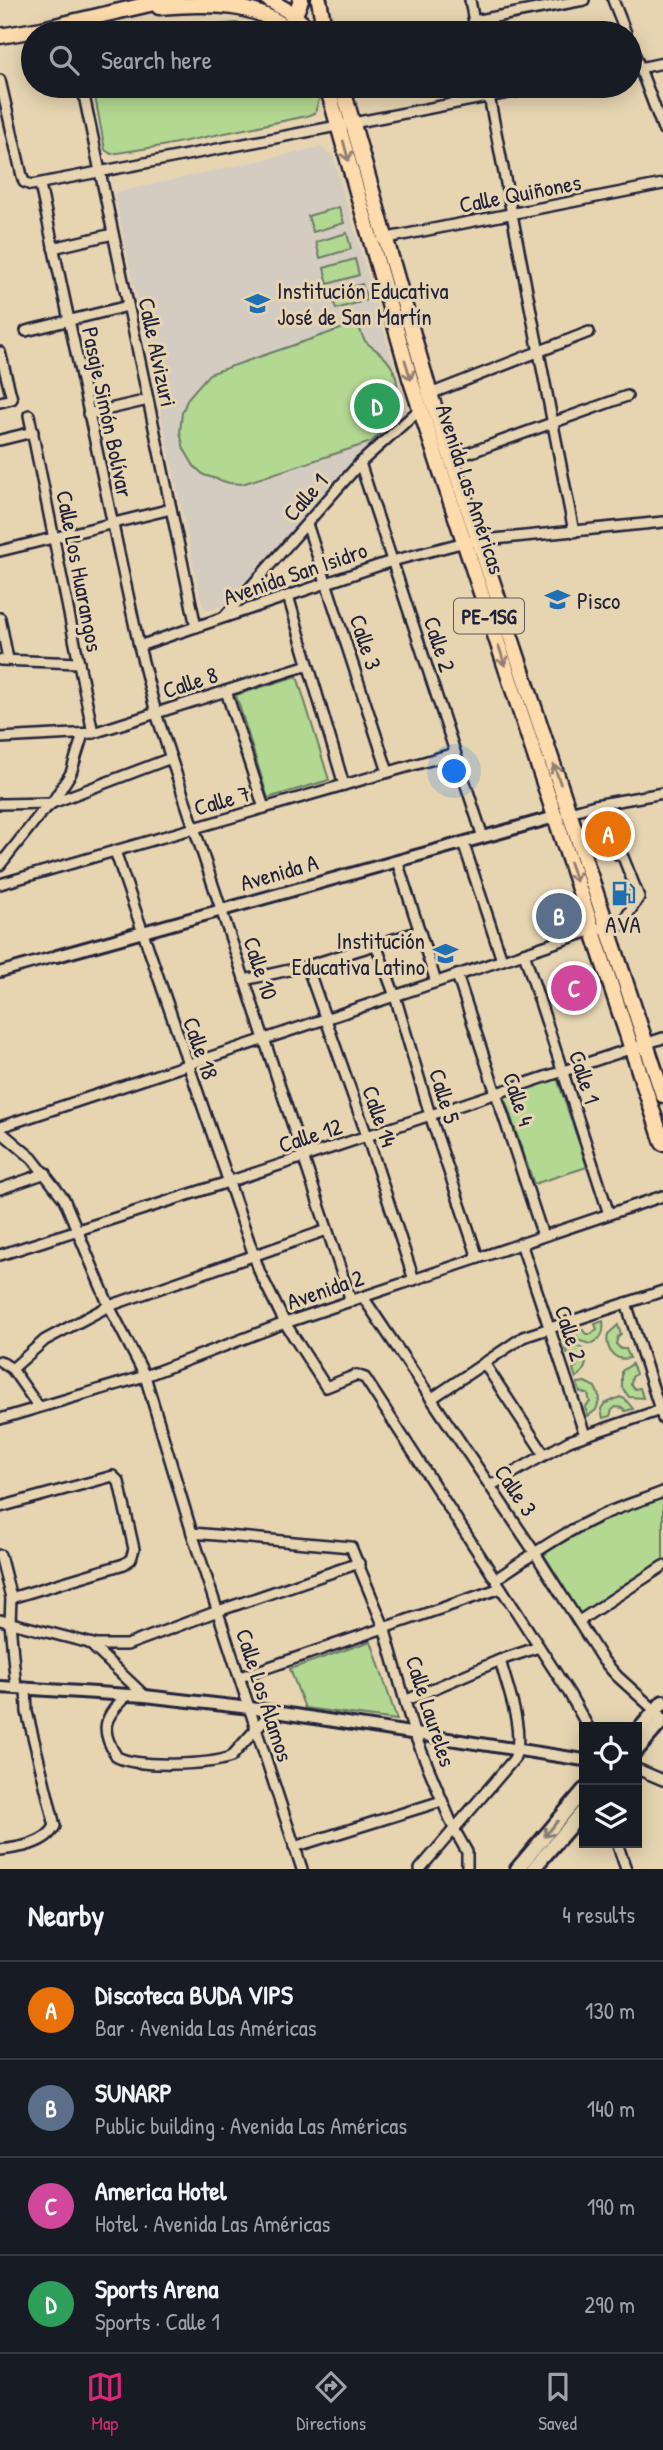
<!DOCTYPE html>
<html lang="en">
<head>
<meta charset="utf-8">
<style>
	body { margin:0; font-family:"Patrick Hand",sans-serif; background:#20242c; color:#f1f3f6 }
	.controls { position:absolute; right:21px; bottom:21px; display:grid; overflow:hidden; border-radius:0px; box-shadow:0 4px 18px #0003 }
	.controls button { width:63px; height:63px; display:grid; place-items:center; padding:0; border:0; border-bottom:2px solid #363941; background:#171b24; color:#f1f3f6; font:35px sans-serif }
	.you { position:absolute; left:455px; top:772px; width:24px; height:24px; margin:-18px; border:5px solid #fff; border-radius:50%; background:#1a73e8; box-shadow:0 0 0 10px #1a73e833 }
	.badge { display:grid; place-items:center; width:46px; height:46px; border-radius:50%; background:#db2777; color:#fff; font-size:23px; font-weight:700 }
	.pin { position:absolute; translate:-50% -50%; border:4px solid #fff; box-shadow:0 2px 7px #0006 }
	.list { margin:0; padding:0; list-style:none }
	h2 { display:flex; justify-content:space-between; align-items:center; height:91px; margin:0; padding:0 28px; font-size:30px }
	h2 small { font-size:23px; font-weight:400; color:#9ea1a6 }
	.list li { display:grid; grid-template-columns:46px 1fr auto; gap:21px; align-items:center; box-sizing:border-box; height:98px; padding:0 28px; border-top:2px solid #363941 }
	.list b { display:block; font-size:26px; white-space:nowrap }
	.list p { margin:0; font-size:23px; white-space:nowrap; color:#9ea1a6 }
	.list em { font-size:23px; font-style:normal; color:#9ea1a6 }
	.icon { flex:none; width:38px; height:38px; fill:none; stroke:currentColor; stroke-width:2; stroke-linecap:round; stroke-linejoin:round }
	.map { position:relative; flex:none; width:663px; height:1869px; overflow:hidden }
	.search { position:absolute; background:#171b24; box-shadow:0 4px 18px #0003; left:21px; right:21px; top:21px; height:77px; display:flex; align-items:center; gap:18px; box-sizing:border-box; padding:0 24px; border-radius:38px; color:#9ea1a6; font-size:26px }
	.sheet { height:483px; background:#171b24 }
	nav { display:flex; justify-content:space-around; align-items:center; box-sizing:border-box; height:98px; border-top:2px solid #363941; background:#171b24; font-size:19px; color:#9ea1a6 }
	nav a { display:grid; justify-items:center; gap:4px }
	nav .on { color:#db2777 }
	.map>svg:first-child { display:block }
	.built { fill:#d4cbc1 }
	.green { fill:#b3d892; stroke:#6a7d66; stroke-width:2 }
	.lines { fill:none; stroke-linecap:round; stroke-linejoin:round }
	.minor-casing { stroke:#22223b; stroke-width:14 }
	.tertiary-casing { stroke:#22223b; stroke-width:16 }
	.secondary-casing { stroke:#22223b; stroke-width:18 }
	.primary-casing { stroke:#22223b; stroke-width:19 }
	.minor { stroke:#e7d5b2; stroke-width:9 }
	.tertiary { stroke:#e7d5b2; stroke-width:10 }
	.secondary { stroke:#e7d5b2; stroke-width:12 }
	.primary { stroke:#fedbac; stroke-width:14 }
	.oneway { stroke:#907e74 }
	.oneway2 { stroke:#847c76 }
	.labels { text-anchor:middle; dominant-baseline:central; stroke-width:6; stroke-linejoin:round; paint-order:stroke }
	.shield { fill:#e7d5b2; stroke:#5d585f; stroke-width:2 }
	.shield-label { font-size:21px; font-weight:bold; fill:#22223b }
	.street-label { font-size:23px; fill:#22223b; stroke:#e7d5b2 }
	.poi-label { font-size:23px; fill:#22223b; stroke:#e7d5b2; text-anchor:start }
</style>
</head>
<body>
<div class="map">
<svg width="663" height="1869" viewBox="0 0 663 1869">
	<rect width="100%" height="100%" fill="#e7d5b2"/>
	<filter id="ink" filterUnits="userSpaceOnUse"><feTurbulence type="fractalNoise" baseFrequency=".0143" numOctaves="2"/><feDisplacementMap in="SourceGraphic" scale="14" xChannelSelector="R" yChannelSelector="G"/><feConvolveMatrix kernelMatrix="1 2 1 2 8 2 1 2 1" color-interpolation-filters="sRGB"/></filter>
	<g filter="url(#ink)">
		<path class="built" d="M320 147 333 156 408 414 358 457 228 603 207 611 202 605 114 193Z"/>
		<g class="green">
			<path d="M236 23 259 27 274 33H175L214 25Z"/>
			<path d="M93 86H318L320 96 315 113 307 116 162 146 111 154 105 150Z"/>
			<path d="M339 207 344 223 313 232 308 216Z"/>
			<path d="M347 233 351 249 320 258 316 242Z"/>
			<path d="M355 259 359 275 328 284 324 268Z"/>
			<path d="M362 284 367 300 336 309 331 293Z"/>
			<path d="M358 323C366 350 366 339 383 356 409 381 396 423 371 442L242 484 229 483 204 475 194 466 184 449 180 432 182 413 188 398 209 374Z"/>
			<path d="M297 676 329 780 268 798 236 695Z"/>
			<path d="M557 1078 587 1167 534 1184 504 1097Z"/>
			<path d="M603 1321C605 1333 601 1340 590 1344L580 1341 574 1332 582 1329 586 1334H591L597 1329 595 1324Z"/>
			<path d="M618 1325 621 1335 618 1337 616 1344 621 1349H626L630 1358C614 1362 605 1349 608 1334Z"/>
			<path d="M564 1344 581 1347C589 1359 588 1369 576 1378L573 1369 577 1366 578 1360 573 1353H567Z"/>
			<path d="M632 1364 636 1374 632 1377 631 1385 635 1389 640 1388 643 1398 629 1397 622 1387V1371Z"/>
			<path d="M585 1382 595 1387 600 1398 596 1410 588 1416 585 1407 590 1402 588 1394 580 1392 577 1383Z"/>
			<path d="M620 1397 625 1399 633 1409 625 1411 623 1408 616 1407 612 1410 610 1416 603 1418 601 1409 604 1404Z"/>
			<path d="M663 1497V1562L581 1615 543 1553 607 1517Z"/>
			<path d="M371 1641 397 1720 305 1708 290 1669Z"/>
		</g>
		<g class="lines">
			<defs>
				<g id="minor">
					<path d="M470 0 476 33"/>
					<path d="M613 0 626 33"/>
					<path d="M474 21 584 0"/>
					<path d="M630 42 663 129"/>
					<path d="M630 70 663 63"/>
					<path d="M0 80 22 176 24 182 31 185 545 86"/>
					<path d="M82 86 196 627"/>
					<path d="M487 86 574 532"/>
					<path d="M40 185 139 646 156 713 351 1301"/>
					<path d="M382 239 663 184"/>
					<path d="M53 248 113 234"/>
					<path d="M26 331 128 306"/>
					<path d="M0 352 12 399 0 402"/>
					<path d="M430 394 589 332"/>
					<path d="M88 414 148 400"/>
					<path d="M29 415 93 733"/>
					<path d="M0 440 33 432"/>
					<path d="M452 459 627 396"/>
					<path d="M360 463 483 837"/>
					<path d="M307 524 388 772"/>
					<path d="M0 551 171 509"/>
					<path d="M288 596 344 785"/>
					<path d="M225 616 360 463 420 409"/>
					<path d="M0 618 8 659"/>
					<path d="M139 646 392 561 465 542 663 522"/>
					<path d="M0 660 79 663"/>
					<path d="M226 691 264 808"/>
					<path d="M0 738 93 733 308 665"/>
					<path d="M0 804 52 803 171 758"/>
					<path d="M566 813 595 805 663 793"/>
					<path d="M463 842 502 960"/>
					<path d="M115 851 260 1273 285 1323 326 1387 356 1375 365 1378 569 1693 588 1727"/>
					<path d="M397 861 436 982"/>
					<path d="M0 865 41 813 52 803 71 773 83 734"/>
					<path d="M0 884 455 753"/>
					<path d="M376 945 395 996 430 1115 478 1258"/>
					<path d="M524 953 609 1214"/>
					<path d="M307 966 367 1136 414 1280"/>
					<path d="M0 972 57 956"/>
					<path d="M457 975 543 1236"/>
					<path d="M244 980 307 966 420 931"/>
					<path d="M0 1127 593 930 607 926 621 925 639 897 623 857 575 831"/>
					<path d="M0 1131 32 1158 64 1199 109 1306 145 1376 192 1533 302 1869"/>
					<path d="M0 1189 46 1173"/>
					<path d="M521 1243 585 1435"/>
					<path d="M0 1255 228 1182 663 1038"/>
					<path d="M363 1297 535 1553 602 1659 617 1676 659 1714"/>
					<path d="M626 1303 663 1419"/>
					<path d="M0 1361 12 1369 38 1406"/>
					<path d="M484 1363 544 1454"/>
					<path d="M12 1369 45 1340 109 1306 327 1230"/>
					<path d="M431 1399 523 1337 663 1291"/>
					<path d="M0 1419 145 1376 285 1323 663 1196"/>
					<path d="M490 1486 569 1441 663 1409"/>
					<path d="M0 1507 113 1476 119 1482 134 1549 131 1559 124 1564 11 1598"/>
					<path d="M192 1533 351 1547 384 1627 414 1733 454 1829 467 1852V1869"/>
					<path d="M0 1555 11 1598 10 1623 16 1688"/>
					<path d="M496 1579C530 1556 564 1532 602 1515 622 1506 643 1500 663 1492"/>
					<path d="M0 1620 97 1645H127L218 1611 359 1563"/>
					<path d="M579 1621 663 1566"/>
					<path d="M90 1644 145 1696"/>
					<path d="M240 1677 501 1588"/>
					<path d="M127 1695C105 1717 98 1728 117 1757 138 1768 209 1765 231 1757L272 1711"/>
					<path d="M407 1700 500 1660 539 1647"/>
					<path d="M637 1769 663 1780"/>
					<path d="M617 1843 626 1869"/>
					<path d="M294 1847 442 1801"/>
					<path d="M0 1850C18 1848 46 1844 55 1826L27 1712 26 1688"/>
					<path d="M420 1869 514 1759C526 1733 507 1687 500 1660"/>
				</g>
				<g id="tertiary">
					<path d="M57 956 555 817"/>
					<path d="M0 1687 145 1696 250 1708 584 1760"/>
				</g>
				<g id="secondary">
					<path d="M637 1732 663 1702"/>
					<path d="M637 1750 663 1720"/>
					<path d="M517 1869 584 1790"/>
					<path d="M533 1869 584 1810"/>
				</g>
				<g id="primary">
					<path d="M269 0 288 11 314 33"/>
					<path d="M319 0 325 33"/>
					<path d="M159 7C206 4 255 0 293 33"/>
					<path d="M292 22 301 0"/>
					<path d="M0 36 42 29 167 0"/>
					<path d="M327 86 410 378 663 1143"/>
					<path d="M342 86 430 394 663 1095"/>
				</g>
			</defs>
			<use href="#minor" class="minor-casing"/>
			<use href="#tertiary" class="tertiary-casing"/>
			<use href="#secondary" class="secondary-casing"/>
			<use href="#primary" class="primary-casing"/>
			<use href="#minor" class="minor"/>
			<use href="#tertiary" class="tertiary"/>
			<use href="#secondary" class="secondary"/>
			<use href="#primary" class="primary"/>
		</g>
		<defs><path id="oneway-shaft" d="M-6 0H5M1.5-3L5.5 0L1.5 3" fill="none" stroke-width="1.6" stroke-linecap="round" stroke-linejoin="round" transform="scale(1.75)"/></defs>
		<g class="oneway">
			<use href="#oneway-shaft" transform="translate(346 151) rotate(75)"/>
			<use href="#oneway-shaft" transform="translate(408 370) rotate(73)"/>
			<use href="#oneway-shaft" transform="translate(502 656) rotate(72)"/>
			<use href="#oneway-shaft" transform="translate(557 774) rotate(-109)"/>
			<use href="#oneway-shaft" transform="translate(573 872) rotate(71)"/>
		</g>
		<use class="oneway2" href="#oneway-shaft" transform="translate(551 1829) rotate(130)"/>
	</g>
	<defs>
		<symbol id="school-bare" viewBox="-9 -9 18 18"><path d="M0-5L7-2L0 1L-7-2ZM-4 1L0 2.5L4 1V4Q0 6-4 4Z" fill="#1f6fb2" stroke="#e7d5b2" stroke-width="2.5" paint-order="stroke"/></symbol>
		<symbol id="fuel-bare" viewBox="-9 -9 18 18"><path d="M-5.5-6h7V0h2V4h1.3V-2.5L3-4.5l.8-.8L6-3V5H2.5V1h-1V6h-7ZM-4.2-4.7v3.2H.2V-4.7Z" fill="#1f6fb2" stroke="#e7d5b2" stroke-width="2.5" paint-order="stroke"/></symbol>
	</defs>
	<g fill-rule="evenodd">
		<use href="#school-bare" x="240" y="286" width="35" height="35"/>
		<use href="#school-bare" x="540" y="582" width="35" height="35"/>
		<use href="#fuel-bare" x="606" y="876" width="35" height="35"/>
		<use href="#school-bare" x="428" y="936" width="35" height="35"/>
	</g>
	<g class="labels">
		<rect class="shield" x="454" y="598.5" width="70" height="35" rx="5"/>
		<g class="shield-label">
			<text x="489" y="616">PE-1SG</text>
		</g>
		<g class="street-label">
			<text transform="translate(520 193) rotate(-11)">Calle Quiñones</text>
			<text transform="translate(158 352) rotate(78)">Calle Alvizuri</text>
			<text transform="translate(108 412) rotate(78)">Pasaje Simón Bolívar</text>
			<text transform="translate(471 489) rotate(72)">Avenida Las Américas</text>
			<text transform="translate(305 497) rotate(-49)">Calle 1</text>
			<text transform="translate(80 571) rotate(79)">Calle Los Huarangos</text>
			<text transform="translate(295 573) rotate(-19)">Avenida San Isidro</text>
			<text transform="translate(366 642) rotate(72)">Calle 3</text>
			<text transform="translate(440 644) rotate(72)">Calle 2</text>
			<text transform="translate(190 682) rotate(-18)">Calle 8</text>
			<text transform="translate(222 800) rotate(-16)">Calle 7</text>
			<text transform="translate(279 872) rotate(-16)">Avenida A</text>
			<text transform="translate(261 968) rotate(72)">Calle 10</text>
			<text transform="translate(201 1048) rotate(71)">Calle 18</text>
			<text transform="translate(585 1077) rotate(72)">Calle 1</text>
			<text transform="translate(445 1096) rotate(73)">Calle 5</text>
			<text transform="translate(519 1099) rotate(72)">Calle 4</text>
			<text transform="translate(380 1116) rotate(71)">Calle 14</text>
			<text transform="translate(310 1135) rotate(-18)">Calle 12</text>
			<text transform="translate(325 1289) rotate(-19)">Avenida 2</text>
			<text transform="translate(571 1333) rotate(72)">Calle 2</text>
			<text transform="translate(516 1490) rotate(56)">Calle 3</text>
			<text transform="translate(265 1695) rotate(72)">Calle Los Álamos</text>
			<text transform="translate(431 1711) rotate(72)">Calle Laureles</text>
		</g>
		<g class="poi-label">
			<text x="277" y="290">Institución Educativa<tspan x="277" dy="26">José de San Martín</tspan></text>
			<text x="577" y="600">Pisco</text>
			<text x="623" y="924" text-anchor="middle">AVA</text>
			<text x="425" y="940" text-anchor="end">Institución<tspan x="425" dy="26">Educativa Latino</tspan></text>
		</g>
	</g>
</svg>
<div class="controls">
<button><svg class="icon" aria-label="locate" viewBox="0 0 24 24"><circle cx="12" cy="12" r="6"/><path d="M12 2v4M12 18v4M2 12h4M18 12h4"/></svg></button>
<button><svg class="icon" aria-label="layers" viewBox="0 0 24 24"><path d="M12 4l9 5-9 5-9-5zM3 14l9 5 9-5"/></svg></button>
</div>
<div class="you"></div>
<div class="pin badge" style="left:608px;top:834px;background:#e8710a">A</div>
<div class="pin badge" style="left:559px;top:916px;background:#5c6f8a">B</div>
<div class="pin badge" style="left:574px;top:988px;background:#d1479c">C</div>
<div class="pin badge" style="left:377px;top:406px;background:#2e9e5b">D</div>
<div class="search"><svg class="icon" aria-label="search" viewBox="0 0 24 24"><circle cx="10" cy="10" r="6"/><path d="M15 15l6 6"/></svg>Search here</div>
</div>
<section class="sheet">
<h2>Nearby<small>4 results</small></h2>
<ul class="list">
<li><span class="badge" style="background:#e8710a">A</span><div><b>Discoteca BUDA VIPS</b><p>Bar · Avenida Las Américas</p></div><em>130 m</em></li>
<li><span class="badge" style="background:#5c6f8a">B</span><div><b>SUNARP</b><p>Public building · Avenida Las Américas</p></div><em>140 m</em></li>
<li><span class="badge" style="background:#d1479c">C</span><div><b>America Hotel</b><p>Hotel · Avenida Las Américas</p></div><em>190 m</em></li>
<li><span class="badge" style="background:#2e9e5b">D</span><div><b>Sports Arena</b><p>Sports · Calle 1</p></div><em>290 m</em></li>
</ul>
</section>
<nav>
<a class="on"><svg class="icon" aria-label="map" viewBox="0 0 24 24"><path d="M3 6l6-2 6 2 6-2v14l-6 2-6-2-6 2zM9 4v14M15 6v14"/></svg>Map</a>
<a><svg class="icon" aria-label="directions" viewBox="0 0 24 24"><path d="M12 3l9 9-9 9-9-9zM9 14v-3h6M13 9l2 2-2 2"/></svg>Directions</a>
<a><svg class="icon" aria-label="saved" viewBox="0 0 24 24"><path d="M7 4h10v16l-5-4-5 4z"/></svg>Saved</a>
</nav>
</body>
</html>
